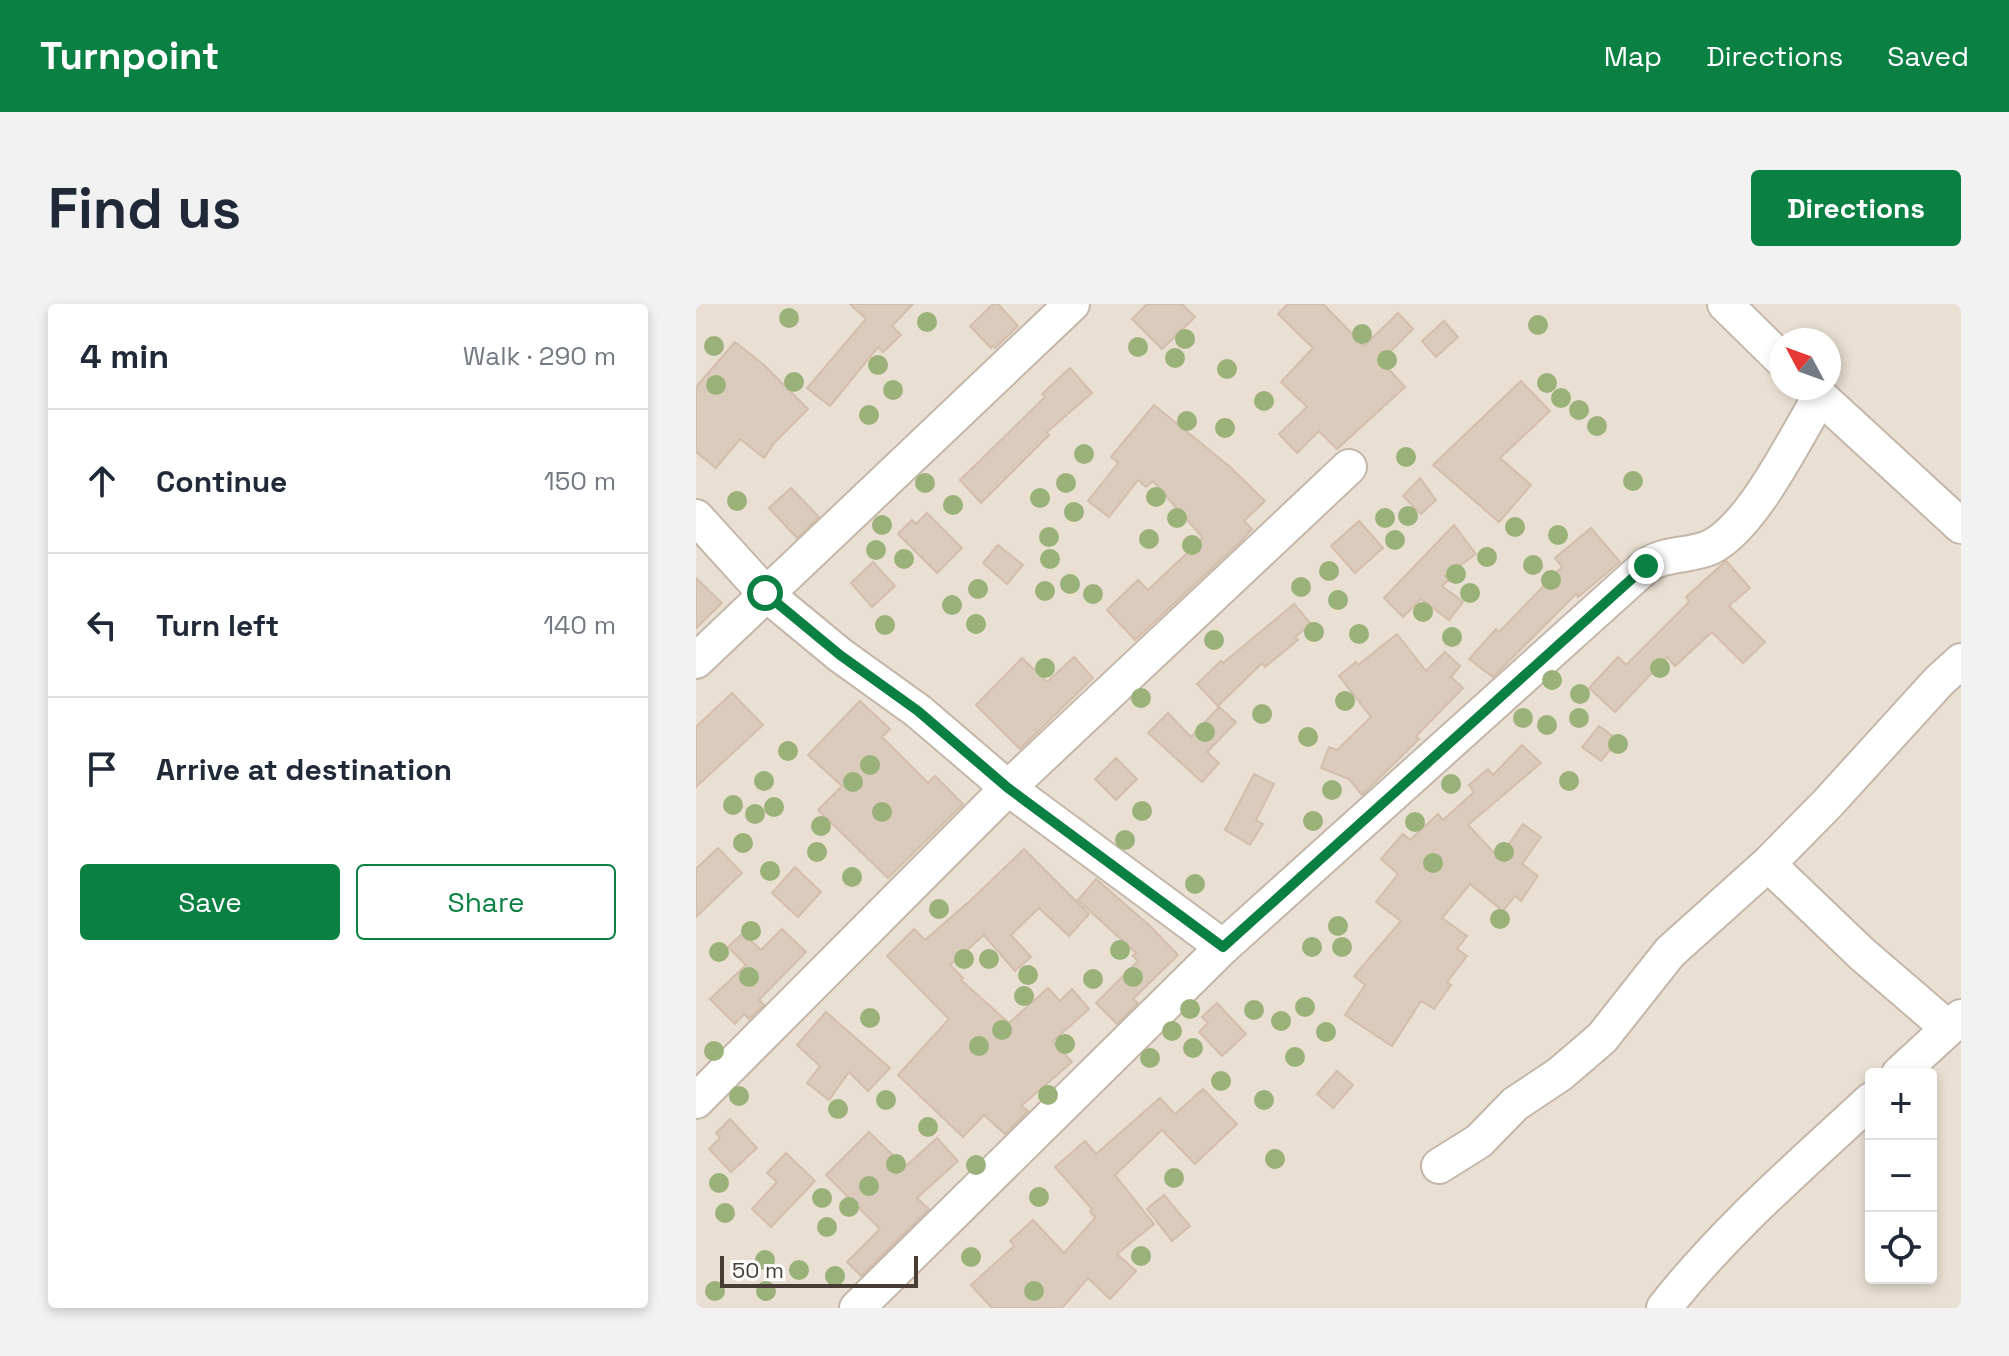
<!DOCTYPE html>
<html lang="en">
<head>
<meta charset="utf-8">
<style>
	body { margin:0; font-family:"Space Grotesk",sans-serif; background:#f2f2f3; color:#1f2937 }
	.controls { position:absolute; right:24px; bottom:24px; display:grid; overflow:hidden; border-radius:8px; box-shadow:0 4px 12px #0003 }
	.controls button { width:72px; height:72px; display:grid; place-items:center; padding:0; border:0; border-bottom:2px solid #e0e1e3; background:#fff; color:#1f2937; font:40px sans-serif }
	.compass { position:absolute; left:1073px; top:24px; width:72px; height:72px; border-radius:50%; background:#fff; box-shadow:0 4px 12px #0003; rotate:311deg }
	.scale { position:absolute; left:24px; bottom:20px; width:198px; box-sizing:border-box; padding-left:8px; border:4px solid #483d34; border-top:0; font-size:22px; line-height:28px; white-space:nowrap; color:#483d34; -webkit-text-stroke:6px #fff; paint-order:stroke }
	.stop { position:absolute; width:24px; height:24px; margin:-18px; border:6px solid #0b8043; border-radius:50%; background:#fff }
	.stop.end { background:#0b8043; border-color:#fff; box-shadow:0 2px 8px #0008 }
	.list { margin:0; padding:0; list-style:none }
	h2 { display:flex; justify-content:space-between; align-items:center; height:104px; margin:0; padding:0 32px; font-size:34px }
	h2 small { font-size:26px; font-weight:400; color:#747a83 }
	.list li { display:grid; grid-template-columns:52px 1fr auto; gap:24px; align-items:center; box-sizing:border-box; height:144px; padding:0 32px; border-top:2px solid #e0e1e3 }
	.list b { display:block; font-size:30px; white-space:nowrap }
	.list em { font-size:26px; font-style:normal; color:#747a83 }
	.actions { display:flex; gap:16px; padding:24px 32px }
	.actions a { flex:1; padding:18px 0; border:2px solid #0b8043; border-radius:8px; text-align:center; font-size:28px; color:#0b8043 }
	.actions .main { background:#0b8043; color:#fff }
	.icon { flex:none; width:44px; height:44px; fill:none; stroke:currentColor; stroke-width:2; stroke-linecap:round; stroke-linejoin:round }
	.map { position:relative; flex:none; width:1265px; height:1004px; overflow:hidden; border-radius:8px }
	header { display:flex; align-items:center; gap:48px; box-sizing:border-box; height:112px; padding:0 40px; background:#0b8043; color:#fff }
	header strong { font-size:38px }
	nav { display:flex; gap:44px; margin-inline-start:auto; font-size:28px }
	.intro { display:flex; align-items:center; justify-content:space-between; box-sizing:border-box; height:192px; padding:0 48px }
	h1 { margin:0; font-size:56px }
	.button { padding:20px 36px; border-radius:8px; background:#0b8043; color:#fff; font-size:28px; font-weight:700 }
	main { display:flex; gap:48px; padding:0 48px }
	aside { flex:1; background:#fff; border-radius:8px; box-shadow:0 4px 12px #0003 }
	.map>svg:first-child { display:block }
	.residential { fill:#e9dfd2; fill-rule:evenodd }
	.building { fill:#dacbbc; stroke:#d3beac; stroke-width:2 }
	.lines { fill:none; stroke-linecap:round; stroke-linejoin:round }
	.minor-casing { stroke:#c4b7aa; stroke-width:38 }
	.minor { stroke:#fff; stroke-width:34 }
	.tree { fill:#9ab179 }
	.route { stroke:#0b8043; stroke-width:10 }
</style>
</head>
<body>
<header>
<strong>Turnpoint</strong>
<nav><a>Map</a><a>Directions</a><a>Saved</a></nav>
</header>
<div class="intro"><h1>Find us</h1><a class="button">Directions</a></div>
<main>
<aside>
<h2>4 min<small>Walk · 290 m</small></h2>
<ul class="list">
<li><svg class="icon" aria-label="ahead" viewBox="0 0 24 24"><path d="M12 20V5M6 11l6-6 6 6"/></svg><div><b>Continue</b></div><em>150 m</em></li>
<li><svg class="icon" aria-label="left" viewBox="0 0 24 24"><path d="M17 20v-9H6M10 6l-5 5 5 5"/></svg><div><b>Turn left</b></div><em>140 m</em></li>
<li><svg class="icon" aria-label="arrive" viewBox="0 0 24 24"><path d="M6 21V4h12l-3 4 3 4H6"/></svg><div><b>Arrive at destination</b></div></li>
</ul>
<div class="actions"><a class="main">Save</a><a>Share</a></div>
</aside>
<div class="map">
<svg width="1265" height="1004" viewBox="0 0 1265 1004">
	<rect width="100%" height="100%" fill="#f4eee5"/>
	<path class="residential" d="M0 0H1265V1004H0ZM1085 36H1133V84H1085ZM1175 770H1235V974H1175Z"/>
	<g class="building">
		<path d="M154 0H217L196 22 205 31 187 48 182 43 134 102 111 84 170 15Z"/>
		<path d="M297 0H302L322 22 299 44 297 42 295 44 274 22Z"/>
		<path d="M451 0H486L499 13 466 45 436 15Z"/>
		<path d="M592 0H627L668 42 702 9 717 25 685 57 709 83 641 145 623 127 601 149 583 130 611 103 585 78 617 44 582 10Z"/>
		<path d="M748 17 762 33 740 53 726 37Z"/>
		<path d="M39 38 68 61 112 105 79 138 68 154 44 135 20 164 0 148V83Z"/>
		<path d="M374 64 396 89 351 128 353 131 285 199 264 176 349 93 346 90Z"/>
		<path d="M825 77 854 107 804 154 835 181 803 218 737 161Z"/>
		<path d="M458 101 533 162 569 197 548 217 556 225 546 236 439 336 411 306 442 276 452 286 507 234 457 177 450 183 442 176 413 213 392 197 422 159 415 153Z"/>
		<path d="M724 174 740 196 725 210 707 192Z"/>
		<path d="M95 184 123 213 101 234 73 204Z"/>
		<path d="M231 209 266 244 241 269 202 230 216 216 220 220Z"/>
		<path d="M663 217 687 244 659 269 635 242Z"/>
		<path d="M758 221 780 250 749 272 753 276 746 282 767 298 753 316 725 295 707 313 688 294Z"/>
		<path d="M895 224 924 258 882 293 880 290 797 373 773 355 800 325 803 328 866 263 859 254Z"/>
		<path d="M302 241 327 261 311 280 287 259Z"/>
		<path d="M1030 257 1054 284 1033 302 1069 338 1047 359 1016 328 979 362 971 353 919 408 893 384 922 353 930 361 993 298 990 293Z"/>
		<path d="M177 258 199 282 176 303 155 279Z"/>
		<path d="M0 274 26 299 0 324Z"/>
		<path d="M598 300 615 320 599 333 602 336 569 363 566 359 522 402 501 380 525 357 527 359Z"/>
		<path d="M701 330 730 367 749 348 764 362 755 373 767 384 720 432 723 435 666 491 653 475 625 464 633 443 641 446 675 413 643 372 660 358 662 361Z"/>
		<path d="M378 353 397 374 324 445 280 401 326 354 351 378Z"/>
		<path d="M36 389 67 421 0 483V423Z"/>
		<path d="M164 397 194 425 186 433 232 479 239 472 267 500 192 574 122 506 146 482 112 451Z"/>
		<path d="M523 403 540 418 511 448 523 459 506 478 452 429 472 409 495 433Z"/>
		<path d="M903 422 922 436 905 457 886 443Z"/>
		<path d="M826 441 845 459 772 521 803 554 827 520 845 533 826 560 842 572 825 597 819 592 807 607 774 580 746 614 771 632 761 645 771 652 751 678 755 681 738 705 725 697 696 742 649 711 669 681 658 672 705 617 680 598 702 570 685 555 707 530 714 536 742 510 747 516 778 488 773 481 792 465 797 471Z"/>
		<path d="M420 454 441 475 420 496 399 475Z"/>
		<path d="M558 470 578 480 560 516 567 520 554 541 529 526Z"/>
		<path d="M22 544 46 569 0 613V565Z"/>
		<path d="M328 545 393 610 373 632 343 604 315 631 335 653 319 667 288 631 254 661 267 674 265 676 313 719 352 684 364 697 376 685 393 705 357 737 376 758 325 802 332 807 309 830 288 811 267 833 202 771 253 715 191 652 218 625 229 636 276 595Z"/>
		<path d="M99 563 125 588 102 613 76 589Z"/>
		<path d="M400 575 453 621 482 651 437 695 442 699 421 720 400 699 442 657 437 652 440 649 382 596Z"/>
		<path d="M86 625 110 648 63 696 68 701 53 715 48 710 39 720 14 695 50 661 32 643 47 629 65 646Z"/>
		<path d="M521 699 550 730 526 752 503 728 512 719 506 713Z"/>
		<path d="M130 708 194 764 172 787 153 768 133 796 111 779 124 762 101 741Z"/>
		<path d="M641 767 657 781 637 804 621 790Z"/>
		<path d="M507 785 541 820 499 860 466 826 419 871 458 920 421 950 440 967 414 995 392 974 366 1004H296L275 981 318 942 314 937 337 916 368 949 399 914 394 907 396 905 359 863 389 837 400 850 464 794 479 810Z"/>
		<path d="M34 815 61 844 35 868 13 845 24 834 20 829Z"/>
		<path d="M173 828 209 863 241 834 262 857 221 894 233 905 165 972 151 958 184 925 130 871Z"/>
		<path d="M90 849 119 877 75 923 56 905 81 878 71 869Z"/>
		<path d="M468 891 494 922 476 937 451 905Z"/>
	</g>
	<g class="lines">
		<defs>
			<g id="minor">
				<path d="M1029 0 1085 55"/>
				<path d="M1115 84 1265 222"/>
				<path d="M0 213 69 289 144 351 222 407 312 484 527 643"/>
				<path d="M0 357 376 0"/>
				<path d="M1072 560 1166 650 1252 724"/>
				<path d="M1203 770 1265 713"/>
				<path d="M0 797 312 484 653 163"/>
				<path d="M743 862 783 837 819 800 864 770 906 734 974 648 1072 560 1132 499 1243 377 1265 357"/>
				<path d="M161 1004 527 643 950 262C970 248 993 253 1015 243 1057 222 1099 134 1124 93"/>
				<path d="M968 1004C1028 927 1103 863 1175 796"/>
			</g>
		</defs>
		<use href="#minor" class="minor-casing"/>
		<use href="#minor" class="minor"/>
	</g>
	<g class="tree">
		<circle cx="93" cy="14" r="10"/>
		<circle cx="231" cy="18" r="10"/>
		<circle cx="842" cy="21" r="10"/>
		<circle cx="666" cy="30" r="10"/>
		<circle cx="489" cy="35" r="10"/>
		<circle cx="18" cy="42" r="10"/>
		<circle cx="442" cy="43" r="10"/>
		<circle cx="479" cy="54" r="10"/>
		<circle cx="691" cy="56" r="10"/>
		<circle cx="182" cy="61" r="10"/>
		<circle cx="531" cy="65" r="10"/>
		<circle cx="98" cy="78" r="10"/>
		<circle cx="851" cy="79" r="10"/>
		<circle cx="20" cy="81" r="10"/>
		<circle cx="197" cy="86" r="10"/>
		<circle cx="865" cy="94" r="10"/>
		<circle cx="568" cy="97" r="10"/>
		<circle cx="883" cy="106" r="10"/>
		<circle cx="173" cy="111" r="10"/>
		<circle cx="491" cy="117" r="10"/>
		<circle cx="901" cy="122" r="10"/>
		<circle cx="529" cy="124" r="10"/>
		<circle cx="388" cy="150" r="10"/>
		<circle cx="710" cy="153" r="10"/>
		<circle cx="937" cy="177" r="10"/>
		<circle cx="229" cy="179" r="10"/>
		<circle cx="370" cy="179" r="10"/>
		<circle cx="460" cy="193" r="10"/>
		<circle cx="344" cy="194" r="10"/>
		<circle cx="41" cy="197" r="10"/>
		<circle cx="257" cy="201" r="10"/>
		<circle cx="378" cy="208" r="10"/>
		<circle cx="712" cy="212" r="10"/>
		<circle cx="481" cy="214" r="10"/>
		<circle cx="689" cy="214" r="10"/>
		<circle cx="186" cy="221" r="10"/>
		<circle cx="819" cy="223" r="10"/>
		<circle cx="862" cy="231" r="10"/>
		<circle cx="353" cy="233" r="10"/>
		<circle cx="453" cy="235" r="10"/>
		<circle cx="699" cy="236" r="10"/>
		<circle cx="496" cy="241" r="10"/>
		<circle cx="180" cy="246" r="10"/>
		<circle cx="791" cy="253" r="10"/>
		<circle cx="208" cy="255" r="10"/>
		<circle cx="354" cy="255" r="10"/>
		<circle cx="837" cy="261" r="10"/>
		<circle cx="633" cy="267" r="10"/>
		<circle cx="760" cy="270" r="10"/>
		<circle cx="855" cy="276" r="10"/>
		<circle cx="374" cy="280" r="10"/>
		<circle cx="605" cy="283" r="10"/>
		<circle cx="282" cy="285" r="10"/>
		<circle cx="349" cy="287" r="10"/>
		<circle cx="774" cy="289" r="10"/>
		<circle cx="397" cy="290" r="10"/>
		<circle cx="642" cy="296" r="10"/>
		<circle cx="256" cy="301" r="10"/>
		<circle cx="727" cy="308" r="10"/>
		<circle cx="280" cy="320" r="10"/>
		<circle cx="189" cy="321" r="10"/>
		<circle cx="618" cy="328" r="10"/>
		<circle cx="663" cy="330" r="10"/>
		<circle cx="756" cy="333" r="10"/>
		<circle cx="518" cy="336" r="10"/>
		<circle cx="349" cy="364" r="10"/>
		<circle cx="964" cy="364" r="10"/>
		<circle cx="856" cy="376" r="10"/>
		<circle cx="884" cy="390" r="10"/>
		<circle cx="445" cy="394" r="10"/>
		<circle cx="649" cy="397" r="10"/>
		<circle cx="566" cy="410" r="10"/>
		<circle cx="827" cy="414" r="10"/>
		<circle cx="883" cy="414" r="10"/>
		<circle cx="851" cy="421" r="10"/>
		<circle cx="509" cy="428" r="10"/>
		<circle cx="612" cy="433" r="10"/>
		<circle cx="922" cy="440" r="10"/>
		<circle cx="92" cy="447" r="10"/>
		<circle cx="174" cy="461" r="10"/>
		<circle cx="68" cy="477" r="10"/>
		<circle cx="873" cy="477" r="10"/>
		<circle cx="157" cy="478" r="10"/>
		<circle cx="755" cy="480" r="10"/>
		<circle cx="636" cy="486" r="10"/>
		<circle cx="37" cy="501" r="10"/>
		<circle cx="78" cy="503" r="10"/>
		<circle cx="446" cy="507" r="10"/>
		<circle cx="186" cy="508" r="10"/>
		<circle cx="59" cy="510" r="10"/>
		<circle cx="617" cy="517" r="10"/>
		<circle cx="719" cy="518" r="10"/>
		<circle cx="125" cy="522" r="10"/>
		<circle cx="429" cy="536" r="10"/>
		<circle cx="47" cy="539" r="10"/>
		<circle cx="121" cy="548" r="10"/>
		<circle cx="808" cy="548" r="10"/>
		<circle cx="737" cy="559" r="10"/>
		<circle cx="74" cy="567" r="10"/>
		<circle cx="156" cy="573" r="10"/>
		<circle cx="499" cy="580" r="10"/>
		<circle cx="243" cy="605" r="10"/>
		<circle cx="804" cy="615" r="10"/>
		<circle cx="642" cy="622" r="10"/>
		<circle cx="55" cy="627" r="10"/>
		<circle cx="616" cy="643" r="10"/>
		<circle cx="646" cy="643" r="10"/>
		<circle cx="424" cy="646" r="10"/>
		<circle cx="23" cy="648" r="10"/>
		<circle cx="268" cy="655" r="10"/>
		<circle cx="293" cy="655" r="10"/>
		<circle cx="332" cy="671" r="10"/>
		<circle cx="53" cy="673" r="10"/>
		<circle cx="437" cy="673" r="10"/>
		<circle cx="397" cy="675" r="10"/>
		<circle cx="328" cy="692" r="10"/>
		<circle cx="609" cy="703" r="10"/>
		<circle cx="494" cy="705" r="10"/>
		<circle cx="558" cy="706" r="10"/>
		<circle cx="174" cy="714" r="10"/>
		<circle cx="585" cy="717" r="10"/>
		<circle cx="306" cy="726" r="10"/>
		<circle cx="476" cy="727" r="10"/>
		<circle cx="630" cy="728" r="10"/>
		<circle cx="369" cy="740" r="10"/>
		<circle cx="283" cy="742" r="10"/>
		<circle cx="497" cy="744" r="10"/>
		<circle cx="18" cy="747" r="10"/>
		<circle cx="599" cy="753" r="10"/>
		<circle cx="454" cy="754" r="10"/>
		<circle cx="525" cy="777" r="10"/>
		<circle cx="352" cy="791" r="10"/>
		<circle cx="43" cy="792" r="10"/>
		<circle cx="190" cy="796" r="10"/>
		<circle cx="568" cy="796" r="10"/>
		<circle cx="142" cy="805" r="10"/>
		<circle cx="232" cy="823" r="10"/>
		<circle cx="579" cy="855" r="10"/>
		<circle cx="200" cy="860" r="10"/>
		<circle cx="280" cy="861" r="10"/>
		<circle cx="478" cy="874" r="10"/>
		<circle cx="23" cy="879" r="10"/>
		<circle cx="173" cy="882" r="10"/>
		<circle cx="343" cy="893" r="10"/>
		<circle cx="126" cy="894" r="10"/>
		<circle cx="153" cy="903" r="10"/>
		<circle cx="29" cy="909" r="10"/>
		<circle cx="131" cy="923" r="10"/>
		<circle cx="445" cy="952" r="10"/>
		<circle cx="275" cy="953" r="10"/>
		<circle cx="69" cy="956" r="10"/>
		<circle cx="103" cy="966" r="10"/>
		<circle cx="139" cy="972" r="10"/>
		<circle cx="19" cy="987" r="10"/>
		<circle cx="70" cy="987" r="10"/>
		<circle cx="338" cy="987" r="10"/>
	</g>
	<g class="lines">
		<path class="route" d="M69 289 144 351 222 407 312 484 527 643 950 262"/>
	</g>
</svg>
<div class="controls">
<button>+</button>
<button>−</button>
<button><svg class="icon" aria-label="locate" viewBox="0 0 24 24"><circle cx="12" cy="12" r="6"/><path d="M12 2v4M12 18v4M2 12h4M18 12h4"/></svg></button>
</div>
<svg class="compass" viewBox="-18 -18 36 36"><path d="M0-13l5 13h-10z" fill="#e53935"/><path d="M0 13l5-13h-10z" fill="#747a83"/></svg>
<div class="scale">50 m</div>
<div class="stop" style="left:69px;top:289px"></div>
<div class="stop end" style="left:950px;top:262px"></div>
</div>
</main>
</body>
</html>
